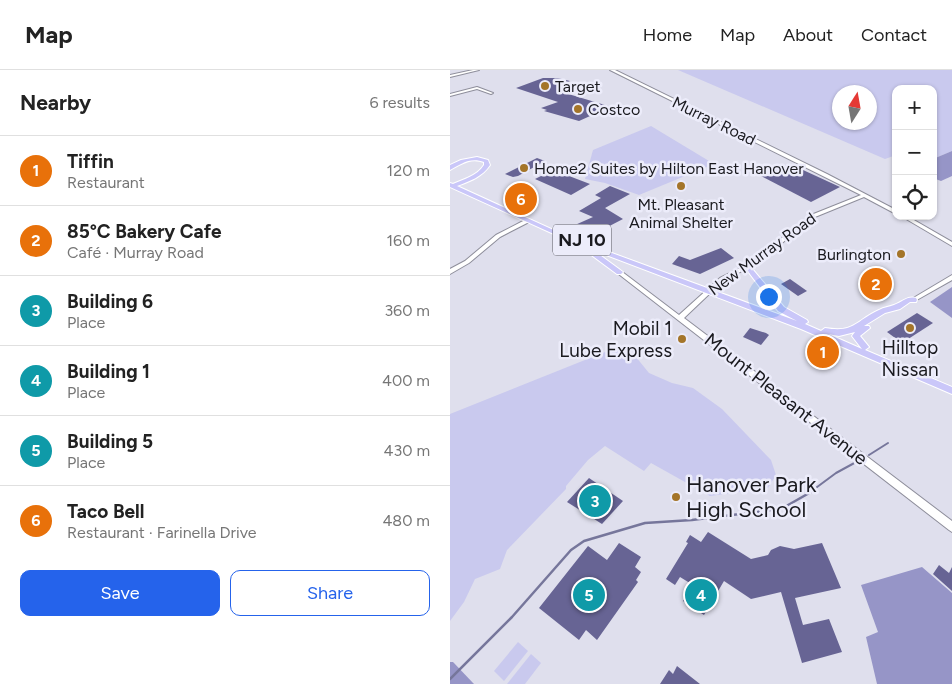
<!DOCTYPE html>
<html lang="en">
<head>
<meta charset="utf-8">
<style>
	body { margin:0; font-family:Figtree,sans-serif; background:#f2f2f2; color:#222 }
	.controls { position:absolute; right:15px; top:15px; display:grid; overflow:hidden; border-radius:10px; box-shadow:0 1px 4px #0004 }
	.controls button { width:45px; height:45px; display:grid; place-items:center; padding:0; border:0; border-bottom:1px solid #e0e0e0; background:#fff; color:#222; font:25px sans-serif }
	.compass { position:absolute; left:382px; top:15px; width:45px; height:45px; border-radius:50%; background:#fff; box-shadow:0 1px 4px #0004; rotate:11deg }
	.you { position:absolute; left:318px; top:226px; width:18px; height:18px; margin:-12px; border:4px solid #fff; border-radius:50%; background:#1a73e8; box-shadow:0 0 0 8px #1a73e833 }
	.badge { display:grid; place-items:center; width:32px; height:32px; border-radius:50%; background:#2563eb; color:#fff; font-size:16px; font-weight:700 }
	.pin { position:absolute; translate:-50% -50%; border:2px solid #fff; box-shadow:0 1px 5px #0006 }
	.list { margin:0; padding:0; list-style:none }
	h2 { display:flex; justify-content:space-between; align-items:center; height:65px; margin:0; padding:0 20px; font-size:21px }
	h2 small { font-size:16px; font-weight:400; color:#767676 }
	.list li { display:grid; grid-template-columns:32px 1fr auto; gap:15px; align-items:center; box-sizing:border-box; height:70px; padding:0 20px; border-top:1px solid #e0e0e0 }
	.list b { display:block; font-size:19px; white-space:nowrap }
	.list p { margin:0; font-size:16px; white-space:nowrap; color:#767676 }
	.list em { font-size:16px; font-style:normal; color:#767676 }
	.actions { display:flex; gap:10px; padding:15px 20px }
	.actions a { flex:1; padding:11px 0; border:1px solid #2563eb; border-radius:10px; text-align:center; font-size:18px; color:#2563eb }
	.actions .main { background:#2563eb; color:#fff }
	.icon { flex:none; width:28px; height:28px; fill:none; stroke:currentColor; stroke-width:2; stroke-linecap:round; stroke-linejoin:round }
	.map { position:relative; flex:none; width:502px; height:614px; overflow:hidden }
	header { display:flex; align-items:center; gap:30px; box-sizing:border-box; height:70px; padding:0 25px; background:#fff; border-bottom:1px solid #e0e0e0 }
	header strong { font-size:24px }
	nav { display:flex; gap:28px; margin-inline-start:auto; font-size:18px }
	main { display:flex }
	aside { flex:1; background:#fff }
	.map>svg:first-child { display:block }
	.green { fill:#c9c9ee; fill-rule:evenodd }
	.forest { fill:#9695c7 }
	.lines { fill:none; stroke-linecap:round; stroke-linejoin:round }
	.stream-far1 { stroke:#76769b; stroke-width:2 }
	.stream { stroke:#76769b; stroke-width:2.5 }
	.building { fill:#676494 }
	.minor-casing { stroke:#8e8e9b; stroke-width:2 }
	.major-casing { stroke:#fff; stroke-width:2 }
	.minor { fill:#fff; fill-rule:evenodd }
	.major { fill:#cac7f9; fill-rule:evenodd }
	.poi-dot { fill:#a47529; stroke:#ececfa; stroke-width:2 }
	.labels { text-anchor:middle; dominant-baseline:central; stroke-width:5; stroke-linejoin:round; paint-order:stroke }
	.far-poi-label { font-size:16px; fill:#1a1a1f; stroke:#ececfa; text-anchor:start }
	.far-street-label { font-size:16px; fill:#1a1a1f; stroke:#ececfa }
	.shield { fill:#ececfa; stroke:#595961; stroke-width:1 }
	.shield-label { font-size:18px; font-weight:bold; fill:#1a1a1f }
	.poi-label { font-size:19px; fill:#1a1a1f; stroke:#ececfa; text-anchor:end }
	.street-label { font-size:19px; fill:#1a1a1f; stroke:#ececfa }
	.near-poi-label { font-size:22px; fill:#1a1a1f; stroke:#ececfa; text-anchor:start }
</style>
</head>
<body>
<header>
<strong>Map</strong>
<nav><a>Home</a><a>Map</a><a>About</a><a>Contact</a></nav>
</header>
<main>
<aside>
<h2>Nearby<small>6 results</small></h2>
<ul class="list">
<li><span class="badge" style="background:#e8710a">1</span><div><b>Tiffin</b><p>Restaurant</p></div><em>120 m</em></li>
<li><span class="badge" style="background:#e8710a">2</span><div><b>85°C Bakery Cafe</b><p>Café · Murray Road</p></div><em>160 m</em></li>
<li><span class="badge" style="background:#0f9aa8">3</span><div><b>Building 6</b><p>Place</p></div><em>360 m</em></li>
<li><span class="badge" style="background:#0f9aa8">4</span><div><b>Building 1</b><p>Place</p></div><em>400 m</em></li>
<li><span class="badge" style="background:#0f9aa8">5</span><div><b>Building 5</b><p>Place</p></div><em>430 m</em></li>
<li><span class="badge" style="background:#e8710a">6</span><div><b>Taco Bell</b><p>Restaurant · Farinella Drive</p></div><em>480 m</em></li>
</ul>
<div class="actions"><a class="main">Save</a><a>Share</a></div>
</aside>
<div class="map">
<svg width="502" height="614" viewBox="0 0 502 614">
	<rect width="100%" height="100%" fill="#dfdfed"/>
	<g class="green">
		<path d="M228 0H502V81L483 89V19H446V85L435 89ZM390 22H420V52H390Z"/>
		<path d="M201 56 264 94 189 125 155 113 135 109 143 80Z"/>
		<path d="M170 276 186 287 199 303 222 313 243 318 272 339 321 390 326 405 318 418 260 426 201 393 194 401 155 376 138 390 116 416V419L57 480 50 499 25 509 14 532 0 551V344Z"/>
		<path d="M68 572 78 581 54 611 44 601Z"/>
		<path d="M81 584 91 593 75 614H57Z"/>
	</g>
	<g class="forest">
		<path d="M502 81V106L491 111 483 108V89Z"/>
		<path d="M502 217V248L480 232Z"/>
		<path d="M472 497 502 523V614H427L416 567 428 562 411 515Z"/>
		<path d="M0 592H3L24 614H0Z"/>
	</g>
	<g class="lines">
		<g class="stream-far1">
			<path d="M419 385 438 373"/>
			<path d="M359 423 386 403 408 391"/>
		</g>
		<path class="stream" d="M0 609 62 547 121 480 134 471 195 453 242 450 331 439 361 422"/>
	</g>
	<g class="building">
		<path d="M93 8H108L120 11 112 15 126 19 115 23 165 38 154 43 149 42 129 51 94 41 97 40 91 38 108 32 66 18Z"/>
		<path d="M87 88 95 91 68 106 63 107 55 104Z"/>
		<path d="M340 94 390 117 361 132 311 106Z"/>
		<path d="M113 95 128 101 119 106 140 114 121 125 85 109Z"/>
		<path d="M160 116 180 124 155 138 173 149 144 164 125 155 143 147 129 141 151 128 145 125Z"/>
		<path d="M271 178 284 188 250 204 222 194 229 186 240 190Z"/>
		<path d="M340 209 357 221 348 226 331 214Z"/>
		<path d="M467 243 483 253 452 273 437 262Z"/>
		<path d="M300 258 316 263 319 265 311 275 293 267Z"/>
		<path d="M139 408 173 431 152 454 117 432Z"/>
		<path d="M258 462 301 489 318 485 321 480 330 476 344 479 372 473 391 518 345 528 353 555 379 549 392 582 352 593 331 522 301 529 274 511 254 545 233 531 243 515 230 507 225 515 216 509 238 473 236 472 240 465 251 472Z"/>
		<path d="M169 473 191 487 185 497 191 502 186 510 188 512 147 570 136 560 129 570 89 538 138 476 157 490Z"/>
		<path d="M489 495 499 503 502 497V521L483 504Z"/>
		<path d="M227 596 250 614H210L219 600 223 604Z"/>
	</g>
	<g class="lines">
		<defs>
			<g id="minor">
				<path d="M23 0H29L0 7V5Z"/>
				<path d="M160 0H165L377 104 446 140V144L414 127 365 147 304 195 274 210 234 248 502 451V462L499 460 166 202 169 200 171 201 229 245 270 208 300 193 361 145 411 125Z"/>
				<path d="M27 17 43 23 41 24 27 19 0 26V24Z"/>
				<path d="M451 146H457L502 172V176Z"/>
				<path d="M77 149 80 151 79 152 50 167 19 193 0 204V199L15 191 46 165Z"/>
				<path d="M502 205V210L465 231 463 232 460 230Z"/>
			</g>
			<path id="major" d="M27 87 38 90 40 95C32 107 20 111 7 116L121 168 347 251 328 241 294 196 295 195H299L334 237 357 250 358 252 355 254 371 261 375 258C405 263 405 251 429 240 434 237 439 237 444 235 453 232 456 226 466 228L467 230 466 232H460L450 239 435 243 414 256H419L420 258 410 266 419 277 415 280 502 317V324L351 259 143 180 173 202 171 204H167L136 181 135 180 137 178 117 170 0 117V113L3 114C14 109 27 106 34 95V92C20 87 11 94 0 100V95L11 90ZM405 262 402 266 412 279 378 264 389 266Z"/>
		</defs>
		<use href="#minor" class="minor-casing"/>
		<use href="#major" class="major-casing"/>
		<use href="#minor" class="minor"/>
		<use href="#major" class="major"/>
	</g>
	<g class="poi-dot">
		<circle cx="95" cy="16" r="5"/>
		<circle cx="128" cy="39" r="5"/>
		<circle cx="74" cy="98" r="5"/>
		<circle cx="231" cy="116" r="5"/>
		<circle cx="451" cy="184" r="5"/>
		<circle cx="460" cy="258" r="5"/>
		<circle cx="232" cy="269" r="5"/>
		<circle cx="226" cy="427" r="5"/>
	</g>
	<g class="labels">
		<g class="far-poi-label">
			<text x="105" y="16">Target</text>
			<text x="138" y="39">Costco</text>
			<text x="84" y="98">Home2 Suites by Hilton East Hanover</text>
			<text x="231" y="134" text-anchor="middle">Mt. Pleasant<tspan x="231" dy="18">Animal Shelter</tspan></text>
			<text x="441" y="184" text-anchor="end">Burlington</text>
		</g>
		<g class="far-street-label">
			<text transform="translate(264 51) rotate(26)">Murray Road</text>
			<text transform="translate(312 184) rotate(-36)">New Murray Road</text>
		</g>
		<rect class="shield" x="103" y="154.5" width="58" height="31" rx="4"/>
		<g class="shield-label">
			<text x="132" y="170">NJ 10</text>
		</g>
		<g class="poi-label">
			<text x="222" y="258">Mobil 1<tspan x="222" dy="22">Lube Express</tspan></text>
			<text x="460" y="277" text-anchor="middle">Hilltop<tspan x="460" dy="22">Nissan</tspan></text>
		</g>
		<g class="street-label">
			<text transform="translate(336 329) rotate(38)">Mount Pleasant Avenue</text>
		</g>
		<g class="near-poi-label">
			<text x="236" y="414">Hanover Park<tspan x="236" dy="25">High School</tspan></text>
		</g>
	</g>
</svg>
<div class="controls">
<button>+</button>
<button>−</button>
<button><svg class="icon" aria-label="locate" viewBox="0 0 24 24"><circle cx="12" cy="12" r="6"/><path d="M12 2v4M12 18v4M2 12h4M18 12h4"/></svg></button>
</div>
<svg class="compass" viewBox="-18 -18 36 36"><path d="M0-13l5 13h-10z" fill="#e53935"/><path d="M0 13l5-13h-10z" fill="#767676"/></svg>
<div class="you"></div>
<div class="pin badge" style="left:373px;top:282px;background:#e8710a">1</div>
<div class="pin badge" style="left:426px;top:214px;background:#e8710a">2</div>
<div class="pin badge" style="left:145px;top:431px;background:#0f9aa8">3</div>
<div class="pin badge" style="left:251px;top:525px;background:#0f9aa8">4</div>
<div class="pin badge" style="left:139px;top:525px;background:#0f9aa8">5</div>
<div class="pin badge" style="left:71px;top:129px;background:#e8710a">6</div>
</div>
</main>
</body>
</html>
